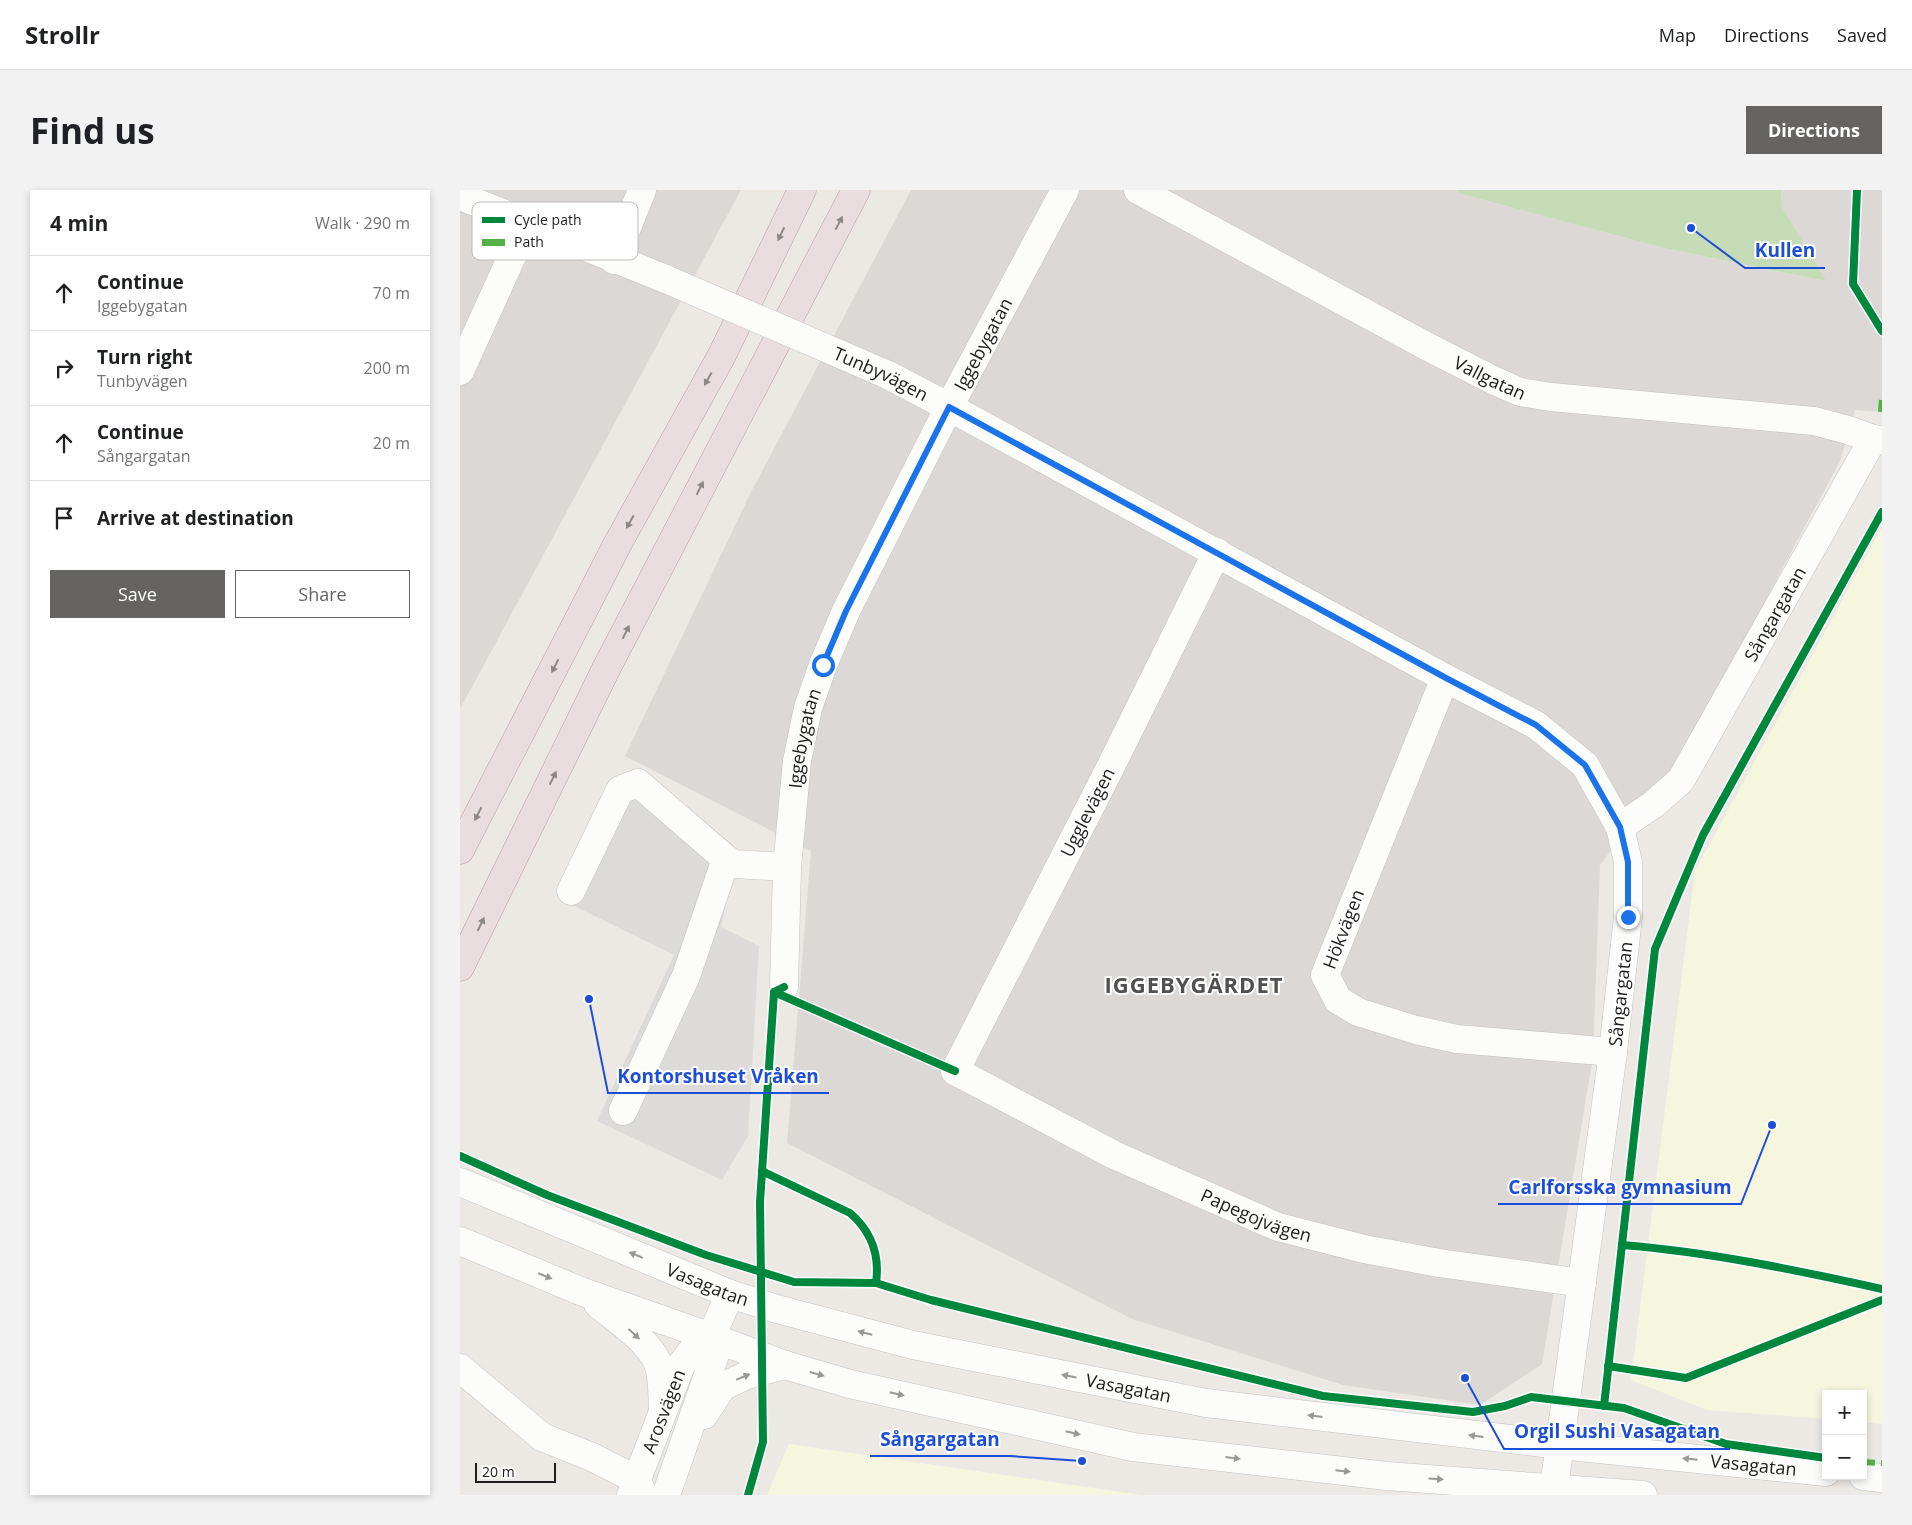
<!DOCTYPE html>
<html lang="en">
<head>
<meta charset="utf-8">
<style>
	body { margin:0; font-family:"Open Sans",sans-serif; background:#f2f2f2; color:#202124 }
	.controls { position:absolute; right:15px; bottom:15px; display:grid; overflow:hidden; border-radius:0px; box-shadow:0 2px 8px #0003 }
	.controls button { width:45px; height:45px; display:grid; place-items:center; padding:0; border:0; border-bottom:1px solid #e0e0e0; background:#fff; color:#202124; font:25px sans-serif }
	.scale { position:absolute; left:15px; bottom:12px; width:81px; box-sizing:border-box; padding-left:5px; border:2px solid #1d1d1d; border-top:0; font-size:14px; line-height:18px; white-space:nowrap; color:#1d1d1d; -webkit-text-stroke:4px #fff; paint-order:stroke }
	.stop { position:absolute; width:15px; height:15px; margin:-11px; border:4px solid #1a73e8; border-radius:50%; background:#fff }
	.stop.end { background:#1a73e8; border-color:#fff; box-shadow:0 1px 5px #0008 }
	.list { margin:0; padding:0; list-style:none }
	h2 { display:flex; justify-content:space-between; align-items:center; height:65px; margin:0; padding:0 20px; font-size:21px }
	h2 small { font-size:16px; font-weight:400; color:#757577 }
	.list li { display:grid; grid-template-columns:32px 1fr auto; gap:15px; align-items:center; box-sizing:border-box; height:75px; padding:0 20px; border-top:1px solid #e0e0e0 }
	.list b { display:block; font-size:19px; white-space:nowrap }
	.list p { margin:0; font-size:16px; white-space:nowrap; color:#757577 }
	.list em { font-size:16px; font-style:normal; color:#757577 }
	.actions { display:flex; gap:10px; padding:15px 20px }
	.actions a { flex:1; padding:11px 0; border:1px solid #656463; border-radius:0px; text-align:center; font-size:18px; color:#656463 }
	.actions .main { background:#656463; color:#fff }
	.icon { flex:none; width:28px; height:28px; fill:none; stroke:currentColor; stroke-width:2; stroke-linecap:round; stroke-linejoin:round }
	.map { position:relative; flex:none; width:1422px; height:1305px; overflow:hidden; border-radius:0px }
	header { display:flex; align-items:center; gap:30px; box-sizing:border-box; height:70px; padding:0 25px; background:#fff; border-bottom:1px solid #e0e0e0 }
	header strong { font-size:24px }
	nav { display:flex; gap:28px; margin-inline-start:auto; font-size:18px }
	.intro { display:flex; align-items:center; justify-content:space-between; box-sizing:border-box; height:120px; padding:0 30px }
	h1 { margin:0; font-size:35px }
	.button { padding:12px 22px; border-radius:0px; background:#656463; color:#fff; font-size:18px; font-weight:700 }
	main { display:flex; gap:30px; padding:0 30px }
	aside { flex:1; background:#fff; border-radius:0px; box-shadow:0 2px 8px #0003 }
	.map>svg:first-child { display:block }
	.residential { fill:#dbd8d6 }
	.education { fill:#f6f5de }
	.forest { fill:#c6dcb7 }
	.parking { fill:#dcdbd9 }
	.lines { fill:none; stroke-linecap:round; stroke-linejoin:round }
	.minor-casing { stroke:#c4c3c1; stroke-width:29 }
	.highway-casing { stroke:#c39aa6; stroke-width:29 }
	.minor { stroke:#fcfcfb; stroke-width:28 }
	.highway { stroke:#eadddf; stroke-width:28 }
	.minor-bridge-casing { stroke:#c4c3c1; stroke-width:29; stroke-linecap:butt }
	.minor-bridge { stroke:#fcfcfb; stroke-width:28 }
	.quiet { stroke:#55b145; stroke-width:6; stroke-dasharray:12 6; stroke-linecap:butt }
	.cycleway-casing { stroke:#fff; stroke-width:11 }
	.cycleway { stroke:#00873e; stroke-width:8 }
	.oneway { fill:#8e8788 }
	.oneway2 { fill:#989897 }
	.route { stroke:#1a73e8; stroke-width:6 }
	.labels { text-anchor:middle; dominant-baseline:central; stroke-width:4; stroke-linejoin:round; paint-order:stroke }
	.street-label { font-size:18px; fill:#1d1d1d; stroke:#fff }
	.district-label { font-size:22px; font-weight:bold; letter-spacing:1px; fill:#505050; stroke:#fff }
	.key { fill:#fff; stroke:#bbb; stroke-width:1 }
	.key-label { font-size:14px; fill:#1d1d1d }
	.leader { fill:none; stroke:#1d4ed8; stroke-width:2 }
	.callout-dot { fill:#1d4ed8; stroke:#fff; stroke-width:2 }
	.callout-label { font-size:19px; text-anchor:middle; font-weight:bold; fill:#1d4ed8; stroke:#fff; stroke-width:4; stroke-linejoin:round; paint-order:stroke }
</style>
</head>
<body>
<header>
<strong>Strollr</strong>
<nav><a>Map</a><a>Directions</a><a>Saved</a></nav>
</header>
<div class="intro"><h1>Find us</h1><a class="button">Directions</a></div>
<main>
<aside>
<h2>4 min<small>Walk · 290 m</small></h2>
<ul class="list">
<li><svg class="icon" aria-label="ahead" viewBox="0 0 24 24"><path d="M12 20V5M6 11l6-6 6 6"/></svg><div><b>Continue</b><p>Iggebygatan</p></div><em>70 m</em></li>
<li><svg class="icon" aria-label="right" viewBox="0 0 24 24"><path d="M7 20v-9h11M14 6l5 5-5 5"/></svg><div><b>Turn right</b><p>Tunbyvägen</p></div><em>200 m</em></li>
<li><svg class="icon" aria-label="ahead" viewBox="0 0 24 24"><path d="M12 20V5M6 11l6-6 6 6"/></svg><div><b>Continue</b><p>Sångargatan</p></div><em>20 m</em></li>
<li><svg class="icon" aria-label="arrive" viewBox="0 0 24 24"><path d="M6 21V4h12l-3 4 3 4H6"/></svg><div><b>Arrive at destination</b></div></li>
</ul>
<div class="actions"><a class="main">Save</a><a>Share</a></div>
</aside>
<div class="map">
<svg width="1422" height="1305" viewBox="0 0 1422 1305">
	<rect width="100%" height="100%" fill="#ece9e4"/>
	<g class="residential">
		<path d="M0 0H281L0 519Z"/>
		<path d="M451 0H996L1001 4 1204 58 1365 91 1322 17 1321 0H1422V222L1395 220 1380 271 1223 564 1140 675 1133 866 1082 1174 1020 1215 883 1195 672 1129 327 953 351 661 165 566 291 302Z"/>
	</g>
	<g class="education">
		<path d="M1422 337V1234L1403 1232V1204H1366V1229L1247 1220 1171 1190 1235 681Z"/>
		<path d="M329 1254 682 1305H307Z"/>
	</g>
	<path class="forest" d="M996 0H1321L1322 17 1366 91 1204 58 1001 4Z"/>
	<path class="parking" d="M186 584 273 655 274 674 261 737 299 756 288 946 262 990 137 931 214 765 108 713 178 593Z"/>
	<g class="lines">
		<defs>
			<g id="minor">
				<path id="s1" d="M678 0 968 157 1035 191 1060 202 1091 207 1354 231 1388 240 1413 249 1422 250"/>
				<path d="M0 6 208 90"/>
				<path d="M154 70 182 0"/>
				<path id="s2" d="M361 156 428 185 489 217 985 488 1076 535 1125 575 1160 637 1168 672V727L1153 862 1093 1305"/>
				<path d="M0 181 67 33"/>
				<path id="s3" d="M757 362 649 580 495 881 654 965 818 1037 904 1059 979 1073 1122 1093"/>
				<path d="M985 488 865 785 878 810 898 822 956 840 997 849 1153 862"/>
				<path id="s4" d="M1160 637 1194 614 1221 590 1413 249"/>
				<path d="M111 701 160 600 178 593 266 669 274 674 327 677"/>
				<path id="s5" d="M324 797 327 677 337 571 348 518 363 475 386 421 489 217 605 0"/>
				<path d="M163 921 226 786 266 669"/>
				<path id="s6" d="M0 992 270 1104 317 1119 453 1155 746 1213 1100 1255 1366 1282"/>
				<path d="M0 1051 123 1102 251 1147 325 1175 390 1194 673 1257 927 1286 1183 1305"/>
				<path d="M138 1114C157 1130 186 1149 197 1171 203 1185 202 1203 203 1218"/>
				<path d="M0 1178 82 1247 132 1267 177 1290 183 1305"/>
				<path d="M244 1225 262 1197 287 1185 325 1175"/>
				<path d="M1403 1286 1422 1288"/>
				<path id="s7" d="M171 1305 221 1175 231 1162 251 1147 270 1104"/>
				<path d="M206 1305 256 1162 251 1147"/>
			</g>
			<g id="highway">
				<path d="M0 660 158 353 262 165 342 0"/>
				<path d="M0 777 147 477 396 0"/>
			</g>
		</defs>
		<use href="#minor" class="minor-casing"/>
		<use href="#highway" class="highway-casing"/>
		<use href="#minor" class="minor"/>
		<use href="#highway" class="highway"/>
		<defs>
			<path id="minor-bridge" d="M208 90 361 156"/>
		</defs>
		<use href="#minor-bridge" class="minor-bridge-casing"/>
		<use href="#minor-bridge" class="minor-bridge"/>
		<g class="quiet">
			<path d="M1421 222 1422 208"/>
			<path d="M1403 1272 1422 1273"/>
		</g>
		<defs>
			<g id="cycleway">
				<path d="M1397 0 1393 94 1422 141"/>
				<path d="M314 802 495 881"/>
				<path d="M0 966 87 1005 246 1065 334 1092 416 1093 471 1110 863 1206 1013 1222 1045 1216 1071 1207 1164 1218 1266 1254 1366 1268"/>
				<path d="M302 981 390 1023C412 1042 420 1065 416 1093"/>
				<path d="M1162 1055C1250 1062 1336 1080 1422 1099"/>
				<path d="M1148 1176 1226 1188 1422 1110"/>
				<path d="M1144 1216 1195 759 1243 645 1422 322"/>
				<path d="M288 1305 303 1252 300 1012 314 802 324 797"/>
			</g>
		</defs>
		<use href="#cycleway" class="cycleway-casing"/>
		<use href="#cycleway" class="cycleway"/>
	</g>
	<defs><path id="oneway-solid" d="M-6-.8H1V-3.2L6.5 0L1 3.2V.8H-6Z" transform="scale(1.25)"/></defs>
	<g class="oneway">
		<use href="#oneway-solid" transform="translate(379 33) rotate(-62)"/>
		<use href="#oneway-solid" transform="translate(321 44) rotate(116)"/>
		<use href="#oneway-solid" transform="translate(248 189) rotate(119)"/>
		<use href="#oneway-solid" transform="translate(240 298) rotate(-63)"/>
		<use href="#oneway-solid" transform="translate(170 332) rotate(119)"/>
		<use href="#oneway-solid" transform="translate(166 442) rotate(-63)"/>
		<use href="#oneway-solid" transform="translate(95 476) rotate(117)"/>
		<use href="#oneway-solid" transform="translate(93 588) rotate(-64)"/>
		<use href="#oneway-solid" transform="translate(18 624) rotate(117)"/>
		<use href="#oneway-solid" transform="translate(21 734) rotate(-64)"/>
	</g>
	<g class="oneway2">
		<use href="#oneway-solid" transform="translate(176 1065) rotate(-158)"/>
		<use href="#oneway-solid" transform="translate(85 1086) rotate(22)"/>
		<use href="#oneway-solid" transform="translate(405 1143) rotate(-166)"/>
		<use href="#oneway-solid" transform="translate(174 1144) rotate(42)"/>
		<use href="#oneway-solid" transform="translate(357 1184) rotate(16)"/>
		<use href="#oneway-solid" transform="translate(609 1186) rotate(-169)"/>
		<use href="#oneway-solid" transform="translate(283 1187) rotate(-23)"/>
		<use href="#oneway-solid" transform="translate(437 1204) rotate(13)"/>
		<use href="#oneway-solid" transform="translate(855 1226) rotate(-173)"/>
		<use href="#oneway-solid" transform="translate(613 1243) rotate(13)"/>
		<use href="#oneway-solid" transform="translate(1016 1246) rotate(-173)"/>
		<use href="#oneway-solid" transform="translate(773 1268) rotate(7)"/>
		<use href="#oneway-solid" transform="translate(1230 1269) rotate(-174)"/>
		<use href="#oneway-solid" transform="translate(883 1281) rotate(6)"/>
		<use href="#oneway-solid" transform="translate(976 1289) rotate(4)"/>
	</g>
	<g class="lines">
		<path class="route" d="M363 475 386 421 489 217 986 488 1076 535 1125 575 1160 637 1168 672V727"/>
	</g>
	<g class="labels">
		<g class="street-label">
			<text stroke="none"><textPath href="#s5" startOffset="685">Iggebygatan</textPath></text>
			<text stroke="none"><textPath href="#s2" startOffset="66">Tunbyvägen</textPath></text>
			<text stroke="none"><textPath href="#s1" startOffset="399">Vallgatan</textPath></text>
			<text stroke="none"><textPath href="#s4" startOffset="268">Sångargatan</textPath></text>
			<text stroke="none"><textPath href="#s5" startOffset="250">Iggebygatan</textPath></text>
			<text transform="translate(627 622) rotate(-63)">Ugglevägen</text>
			<text transform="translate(883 739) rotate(-69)">Hökvägen</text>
			<text transform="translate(1160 804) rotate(-84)">Sångargatan</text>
			<text stroke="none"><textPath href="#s3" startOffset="916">Papegojvägen</textPath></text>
			<text stroke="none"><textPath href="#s6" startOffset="268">Vasagatan</textPath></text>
			<text stroke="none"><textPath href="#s6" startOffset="702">Vasagatan</textPath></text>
			<text stroke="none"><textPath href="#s7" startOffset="90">Arosvägen</textPath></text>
			<text stroke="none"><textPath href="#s6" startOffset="1332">Vasagatan</textPath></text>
		</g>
		<g class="district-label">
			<text x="734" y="794">IGGEBYGÄRDET</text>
		</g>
	</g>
	<rect x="12" y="12" width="166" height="58" rx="8" class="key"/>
	<rect x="22" y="27" width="23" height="6" fill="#00873e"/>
	<rect x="22" y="49" width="23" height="7" fill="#55b145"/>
	<g class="key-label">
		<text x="54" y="35">Cycle path</text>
		<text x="54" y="57">Path</text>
	</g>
	<path class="leader" d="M1231 38L1285 78H1365M129 809L148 903H369M1312 935L1281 1014H1038M1005 1188L1044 1259H1270M622 1271L550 1266H410"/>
	<g class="callout-dot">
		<circle cx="1231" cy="38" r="5"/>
		<circle cx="129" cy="809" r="5"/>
		<circle cx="1312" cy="935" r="5"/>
		<circle cx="1005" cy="1188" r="5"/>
		<circle cx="622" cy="1271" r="5"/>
	</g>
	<g class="callout-label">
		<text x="1325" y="67">Kullen</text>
		<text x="258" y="893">Kontorshuset Vråken</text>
		<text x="1160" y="1004">Carlforsska gymnasium</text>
		<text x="1157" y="1248">Orgil Sushi Vasagatan</text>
		<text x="480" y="1256">Sångargatan</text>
	</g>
</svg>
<div class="controls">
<button>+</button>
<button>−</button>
</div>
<div class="scale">20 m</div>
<div class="stop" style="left:363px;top:475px"></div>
<div class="stop end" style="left:1168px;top:727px"></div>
</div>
</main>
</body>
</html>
